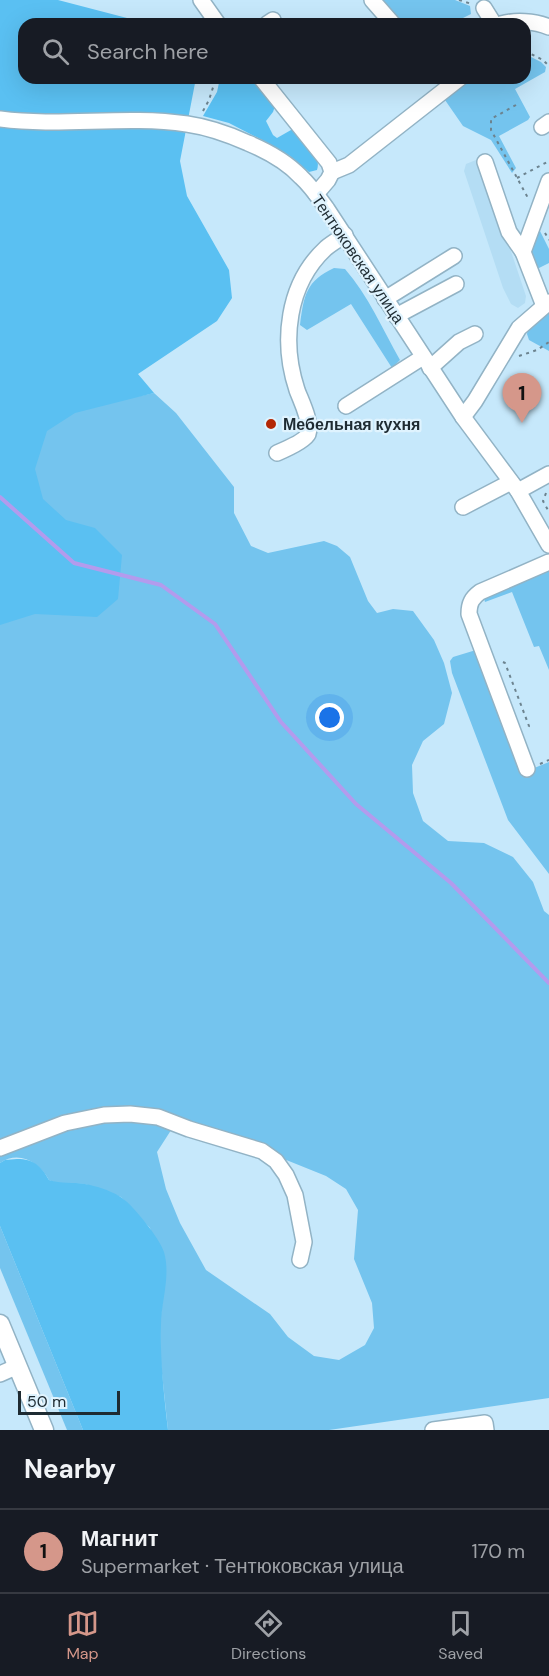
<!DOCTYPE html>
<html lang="en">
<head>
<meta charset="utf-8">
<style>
	body { margin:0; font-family:"DM Sans",sans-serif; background:#242831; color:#f1f3f6 }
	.scale { position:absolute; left:18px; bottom:15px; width:102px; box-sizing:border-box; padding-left:6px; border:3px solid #1e2b32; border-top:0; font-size:16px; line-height:21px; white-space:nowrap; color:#1e2b32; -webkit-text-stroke:4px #dff3fe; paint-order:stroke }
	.you { position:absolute; left:330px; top:718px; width:21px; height:21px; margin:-15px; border:4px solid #fff; border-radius:50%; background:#1a73e8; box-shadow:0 0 0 9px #1a73e833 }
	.badge { display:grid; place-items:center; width:39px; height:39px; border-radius:50%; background:#d5978a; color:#111; font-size:20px; font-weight:700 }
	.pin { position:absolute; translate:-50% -50px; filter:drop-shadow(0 2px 3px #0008) }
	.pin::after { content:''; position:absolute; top:32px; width:21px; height:18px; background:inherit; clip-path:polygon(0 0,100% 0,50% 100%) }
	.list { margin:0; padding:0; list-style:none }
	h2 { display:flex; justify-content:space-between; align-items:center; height:78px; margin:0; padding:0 24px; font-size:26px }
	h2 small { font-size:20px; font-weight:400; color:#9ea1a6 }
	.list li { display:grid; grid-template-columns:39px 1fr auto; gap:18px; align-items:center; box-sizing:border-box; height:84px; padding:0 24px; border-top:2px solid #363941 }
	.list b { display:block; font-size:22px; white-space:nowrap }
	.list p { margin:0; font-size:20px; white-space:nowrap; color:#9ea1a6 }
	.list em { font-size:20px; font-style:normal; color:#9ea1a6 }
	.icon { flex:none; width:33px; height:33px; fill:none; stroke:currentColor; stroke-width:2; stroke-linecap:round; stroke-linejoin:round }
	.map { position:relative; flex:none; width:549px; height:1430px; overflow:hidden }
	.search { position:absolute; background:#171b24; box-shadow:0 6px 24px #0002; left:18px; right:18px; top:18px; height:66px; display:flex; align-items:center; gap:15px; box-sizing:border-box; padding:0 21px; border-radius:18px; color:#9ea1a6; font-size:22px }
	.sheet { height:162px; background:#171b24 }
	nav { display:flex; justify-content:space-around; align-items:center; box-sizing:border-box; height:84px; border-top:2px solid #363941; background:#171b24; font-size:16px; color:#9ea1a6 }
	nav a { display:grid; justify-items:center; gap:3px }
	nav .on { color:#d5978a }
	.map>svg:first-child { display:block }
	.built { fill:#b4ddf4 }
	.green { fill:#74c4ee; fill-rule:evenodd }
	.forest { fill:#5ac0f2 }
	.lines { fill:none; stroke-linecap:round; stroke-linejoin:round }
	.stream { stroke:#b39bed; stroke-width:4 }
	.minor-casing { stroke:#92b3c5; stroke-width:18 }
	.major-casing { stroke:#92b3c5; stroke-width:21 }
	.path { stroke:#6c838f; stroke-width:2; stroke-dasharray:3 4.5; stroke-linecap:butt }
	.minor { stroke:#fff; stroke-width:15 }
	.major { stroke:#fff; stroke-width:18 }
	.poi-dot { fill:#b32705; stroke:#dff3fe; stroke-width:2 }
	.labels { text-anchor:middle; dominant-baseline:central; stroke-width:4.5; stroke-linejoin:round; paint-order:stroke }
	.street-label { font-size:16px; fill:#1e2b32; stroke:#dff3fe }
	.poi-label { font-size:16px; font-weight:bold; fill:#1e2b32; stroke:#dff3fe; text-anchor:start }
</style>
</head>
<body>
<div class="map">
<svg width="549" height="1430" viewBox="0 0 549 1430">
	<rect width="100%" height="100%" fill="#c6e8fb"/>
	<path class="built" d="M476 160 481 162 526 296 525 303 518 308 511 304 503 288 464 171 466 164Z"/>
	<g class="green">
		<path d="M377 0H455L470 6 471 14 451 24H397Z"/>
		<path d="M525 54 541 62 546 67 545 72 515 89 530 117 528 120 499 136 516 168 512 173 491 140 463 126 445 100 446 94 466 78H525Z"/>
		<path d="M538 230 540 231 549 249V263L535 270C529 256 530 243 538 230Z"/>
		<path d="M334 268 345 269C368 295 383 330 400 360L392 368 351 304 307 330 300 325C304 295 306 281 334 268Z"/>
		<path d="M549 310V351L529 340 527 334 528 328Z"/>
		<path d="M154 393 176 413 234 487V513L251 546 268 553 324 541 337 546 350 557 368 601 377 613 393 609 413 611 434 640 444 663 452 693 444 724 423 741 412 765 413 793 423 821 448 841 484 843 513 857 533 882 544 911 549 915V1398L329 1430H168L161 1364 160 1322 165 1281 150 1228 121 1197 85 1184 56 1183 49 1180C39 1162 19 1150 0 1163V622L65 523 40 501 31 469 44 428 74 410ZM192 1122 326 1176 346 1189 358 1210 354 1259 372 1303 374 1328 365 1345 339 1360 314 1356 288 1337 270 1314 206 1270 180 1223 166 1189 157 1152 175 1124Z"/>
		<path d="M549 568V670L539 646 534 647 512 592 485 602 483 595Z"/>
		<path d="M476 650 522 773 549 762V874L508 820 452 673 450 661 453 657Z"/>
		<path d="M0 1226 83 1430H67L0 1268Z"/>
	</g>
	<g class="forest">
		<path d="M0 0H58L150 24H24V78H196L180 161 187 196 229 270 232 298 217 321 138 374 154 393 75 413 47 431 35 469 43 499 66 520 95 528 122 555 118 599 97 617 35 614 0 625Z"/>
		<path d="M220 78H253L275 106 273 112 266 121 273 135 277 138 291 130H296C305 141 322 155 317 170L309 172 290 156 264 141 229 123 203 116 217 92Z"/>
		<path d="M17 1159C34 1159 41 1166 49 1180 61 1184 73 1182 85 1184 96 1186 109 1190 119 1196 131 1202 161 1240 164 1252 171 1276 161 1302 161 1325 160 1360 164 1395 168 1430H83L0 1226V1163L5 1160Z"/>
	</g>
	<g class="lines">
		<path class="stream" d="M0 497 74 563 161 585 215 624 281 722 356 804 451 883 549 983"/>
		<defs>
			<g id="minor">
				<path d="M201 0 218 24"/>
				<path d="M372 0 393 24"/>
				<path d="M484 8 494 24"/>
				<path d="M267 24 273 20"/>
				<path d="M501 24C515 20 535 21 549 27"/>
				<path d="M261 78 329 163 332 172 328 180 316 194"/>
				<path d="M0 119C62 127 125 115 187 124 208 127 228 134 248 143 267 151 286 161 301 177 311 186 319 198 327 209L463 417 518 491 549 545"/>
				<path d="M542 127 549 122"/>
				<path d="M485 162 509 232 523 252"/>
				<path d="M332 172 349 165 460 78"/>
				<path d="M385 299 454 256"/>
				<path d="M544 306 523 252 549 181"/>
				<path d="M396 316 456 284"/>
				<path d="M430 368 459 342 475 334"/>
				<path d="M346 406 423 357"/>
				<path d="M463 417 475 401 519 328 549 302"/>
				<path d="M277 453C284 450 305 441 308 434 312 422 301 401 297 390 281 342 287 284 326 248 332 243 339 239 345 235"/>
				<path d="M518 491 549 474"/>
				<path d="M463 507 511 482"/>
				<path d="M527 769 469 614C469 603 472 598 480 592L549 562"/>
				<path d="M0 1148 65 1123 104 1115 130 1114 158 1117 189 1129 262 1151 276 1161 286 1175 295 1195 304 1242 300 1260"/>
				<path d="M0 1374 18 1366"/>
				<path d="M433 1430 485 1423 486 1430"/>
			</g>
			<path id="major" d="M0 1324 44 1430"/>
		</defs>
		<use href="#minor" class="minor-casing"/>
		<use href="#major" class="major-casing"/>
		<g class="path">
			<path d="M459 0 472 4"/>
			<path d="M525 51 543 60 549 66"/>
			<path d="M516 105 491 119V130L528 198"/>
			<path d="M203 111 209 100 216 78"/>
			<path d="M517 178 549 161"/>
			<path d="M545 233 549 240"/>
			<path d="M519 356 537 350 549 342"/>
			<path d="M546 493 543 501 549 512"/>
			<path d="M503 662 505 663 529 726 528 728"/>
			<path d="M540 764 549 760"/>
		</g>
		<use href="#minor" class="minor"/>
		<use href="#major" class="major"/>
	</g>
	<circle class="poi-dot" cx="271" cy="424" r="6"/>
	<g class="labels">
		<g class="street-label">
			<text transform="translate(358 259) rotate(56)">Тентюковская улица</text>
		</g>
		<g class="poi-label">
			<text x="283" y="424">Мебельная кухня</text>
		</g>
	</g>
</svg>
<div class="scale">50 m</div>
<div class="you"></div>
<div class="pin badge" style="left:522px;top:423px">1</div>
<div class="search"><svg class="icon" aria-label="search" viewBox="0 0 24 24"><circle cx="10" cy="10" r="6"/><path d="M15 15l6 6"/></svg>Search here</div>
</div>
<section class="sheet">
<h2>Nearby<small></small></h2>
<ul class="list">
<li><span class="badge">1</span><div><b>Магнит</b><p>Supermarket · Тентюковская улица</p></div><em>170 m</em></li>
</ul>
</section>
<nav>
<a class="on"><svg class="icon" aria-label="map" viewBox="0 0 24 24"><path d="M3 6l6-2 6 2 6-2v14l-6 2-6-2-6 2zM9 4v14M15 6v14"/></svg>Map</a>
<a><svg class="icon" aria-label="directions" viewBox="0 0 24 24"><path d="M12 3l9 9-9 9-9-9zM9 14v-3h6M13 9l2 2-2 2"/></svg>Directions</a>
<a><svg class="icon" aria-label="saved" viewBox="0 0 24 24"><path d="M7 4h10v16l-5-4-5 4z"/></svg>Saved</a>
</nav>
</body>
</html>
